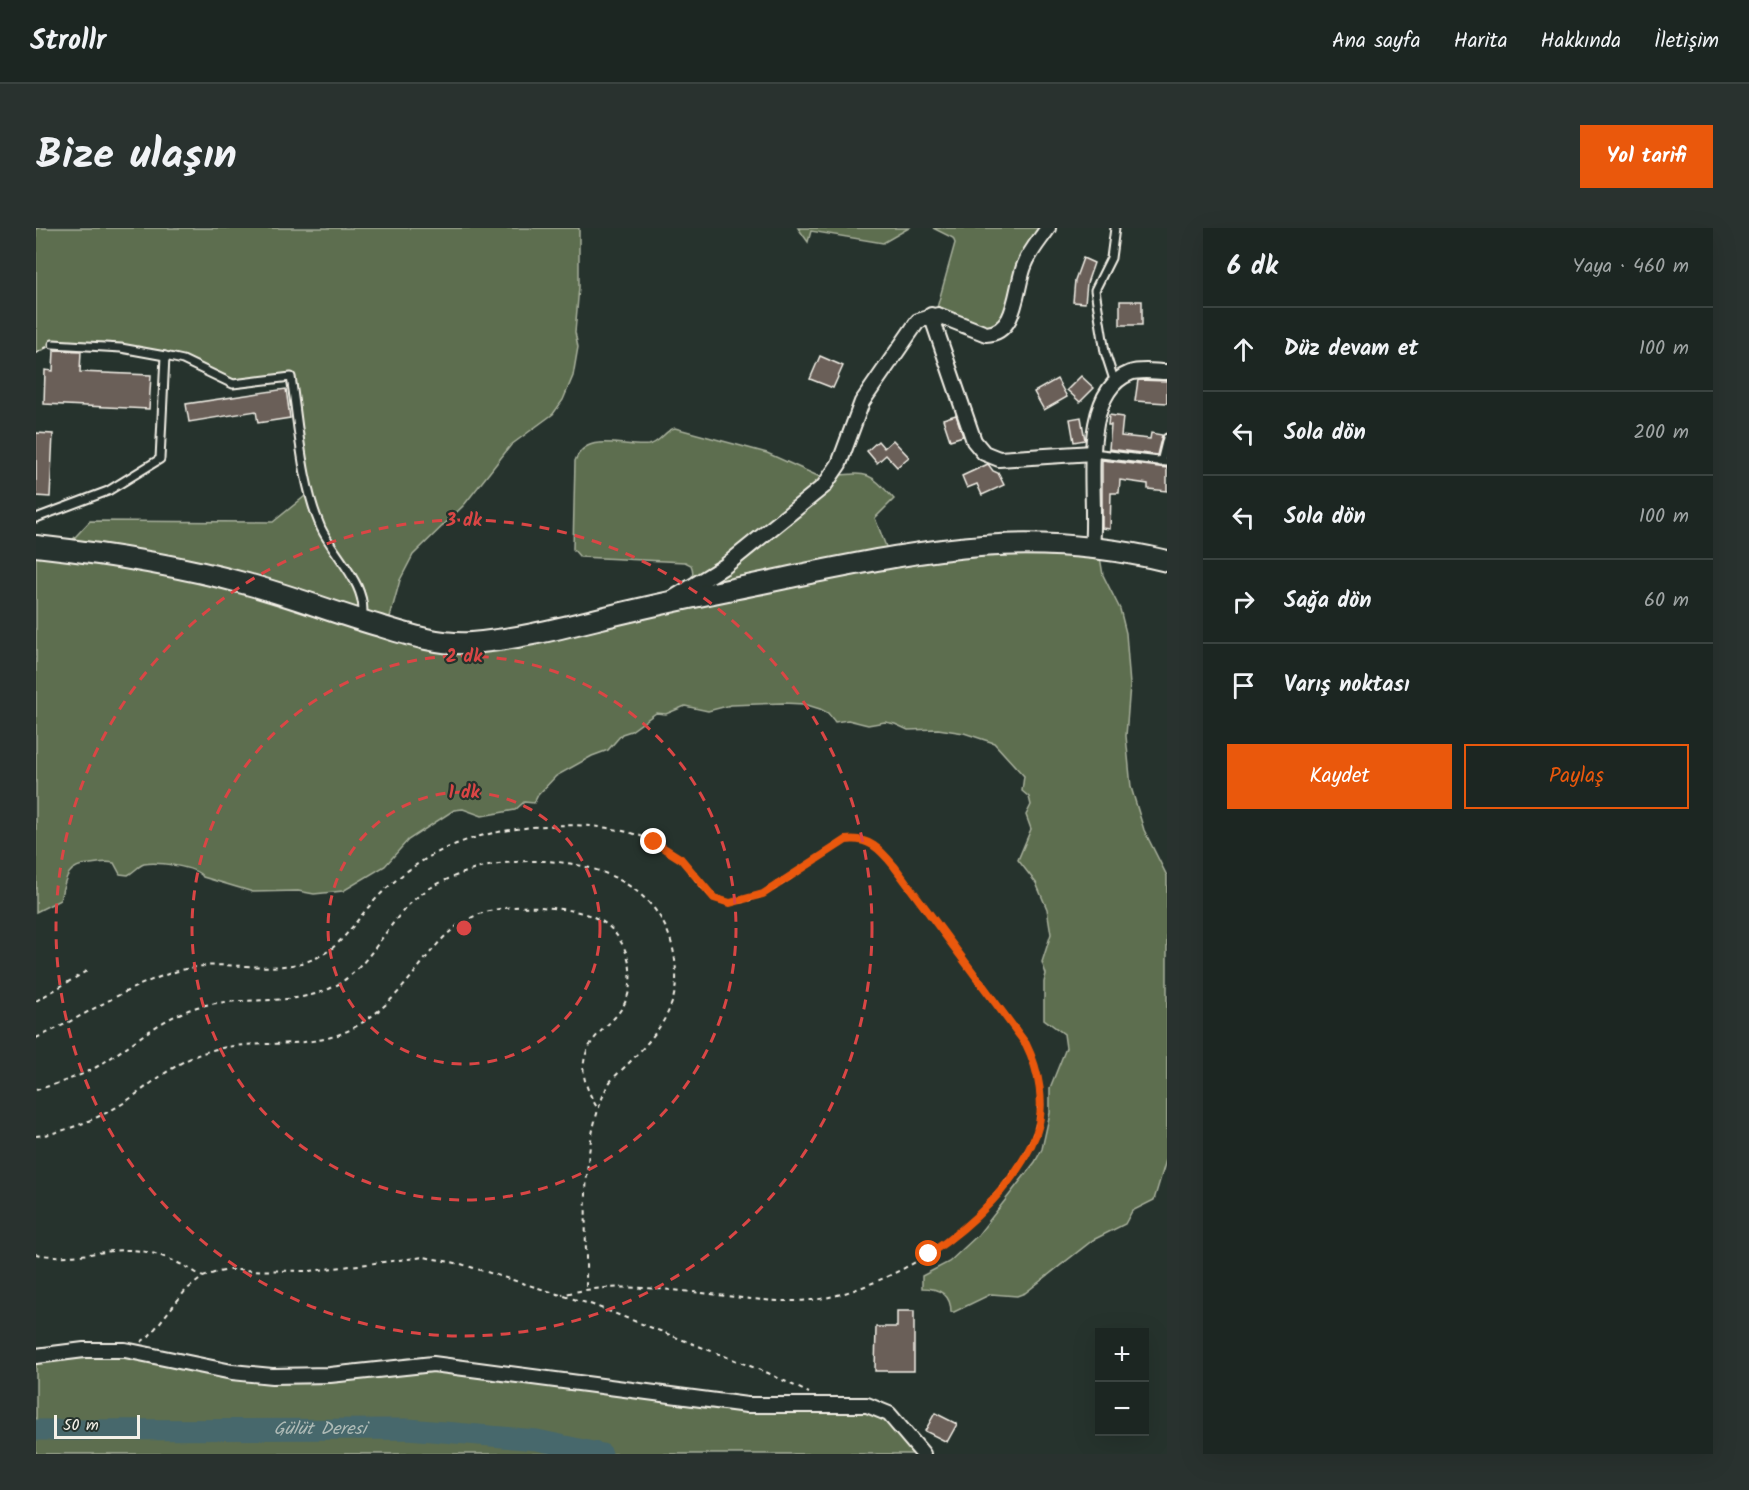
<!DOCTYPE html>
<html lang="tr">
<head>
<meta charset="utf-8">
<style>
	body { margin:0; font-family:Kalam,sans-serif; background:#29322f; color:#f1f3f6 }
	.controls { position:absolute; right:18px; bottom:18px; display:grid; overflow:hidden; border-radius:0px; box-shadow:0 6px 24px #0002 }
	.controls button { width:54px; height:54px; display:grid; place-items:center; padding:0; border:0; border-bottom:2px solid #3a4340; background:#1c2622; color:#f1f3f6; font:30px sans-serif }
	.scale { position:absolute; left:18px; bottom:15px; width:86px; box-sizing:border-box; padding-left:6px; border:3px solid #f4f1e8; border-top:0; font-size:16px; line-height:21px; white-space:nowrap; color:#f4f1e8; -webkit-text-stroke:4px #26332d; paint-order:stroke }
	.stop { position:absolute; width:18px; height:18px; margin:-14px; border:4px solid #ea580c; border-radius:50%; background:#fff }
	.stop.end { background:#ea580c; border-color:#fff; box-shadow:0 2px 6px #0008 }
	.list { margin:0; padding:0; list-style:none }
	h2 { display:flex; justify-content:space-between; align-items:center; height:78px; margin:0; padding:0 24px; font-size:26px }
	h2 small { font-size:20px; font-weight:400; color:#a0a5a5 }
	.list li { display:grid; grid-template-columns:39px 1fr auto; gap:18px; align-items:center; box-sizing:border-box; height:84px; padding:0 24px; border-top:2px solid #3a4340 }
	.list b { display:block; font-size:22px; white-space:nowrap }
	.list em { font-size:20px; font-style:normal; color:#a0a5a5 }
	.actions { display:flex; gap:12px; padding:18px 24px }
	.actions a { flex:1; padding:14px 0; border:2px solid #ea580c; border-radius:0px; text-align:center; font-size:21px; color:#ea580c }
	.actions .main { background:#ea580c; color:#fff }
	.icon { flex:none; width:33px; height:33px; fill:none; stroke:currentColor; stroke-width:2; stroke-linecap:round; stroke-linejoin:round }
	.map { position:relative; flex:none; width:1131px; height:1226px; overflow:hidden; border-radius:0px }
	header { display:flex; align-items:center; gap:36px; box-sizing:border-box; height:84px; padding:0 30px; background:#1c2622; border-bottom:2px solid #3a4340 }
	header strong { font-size:28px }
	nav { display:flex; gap:33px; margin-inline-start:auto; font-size:21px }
	.intro { display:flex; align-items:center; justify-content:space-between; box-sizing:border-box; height:144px; padding:0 36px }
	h1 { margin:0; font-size:42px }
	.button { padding:15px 27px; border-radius:0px; background:#ea580c; color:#fff; font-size:21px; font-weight:700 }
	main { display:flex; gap:36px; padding:0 36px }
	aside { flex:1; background:#1c2622; border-radius:0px; box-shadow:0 6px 24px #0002 }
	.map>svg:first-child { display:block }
	.green { fill:#5d6e50; stroke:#a8b09c; stroke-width:1.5 }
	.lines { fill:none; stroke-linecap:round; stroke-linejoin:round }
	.river { stroke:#46686c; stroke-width:21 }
	.building { fill:#6a5e59; stroke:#f4f1e8; stroke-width:1.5 }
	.lane-casing { stroke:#f4f1e8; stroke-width:11 }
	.street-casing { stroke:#f4f1e8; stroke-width:18 }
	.secondary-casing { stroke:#f4f1e8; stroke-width:24 }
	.path { stroke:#f4f1e8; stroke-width:2; stroke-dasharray:4.5 4.5; stroke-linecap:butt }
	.lane { stroke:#26332d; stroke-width:7 }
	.street { stroke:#26332d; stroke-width:14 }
	.secondary { stroke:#26332d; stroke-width:20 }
	.route { stroke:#ea580c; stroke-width:8 }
	.ring { fill:none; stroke:#da4645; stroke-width:3; stroke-dasharray:10 8 }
	.labels { text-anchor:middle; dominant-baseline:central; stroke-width:4.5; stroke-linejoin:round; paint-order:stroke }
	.water-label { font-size:18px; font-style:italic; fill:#aebab6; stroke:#26332d }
	.centre { fill:#da4645; stroke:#26332d; stroke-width:3 }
	.ring-label { font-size:18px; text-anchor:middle; font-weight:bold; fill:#da4645; stroke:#26332d; stroke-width:4.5; stroke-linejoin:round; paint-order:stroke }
</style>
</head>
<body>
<header>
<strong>Strollr</strong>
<nav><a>Ana sayfa</a><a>Harita</a><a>Hakkında</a><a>İletişim</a></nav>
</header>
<div class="intro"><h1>Bize ulaşın</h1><a class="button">Yol tarifi</a></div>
<main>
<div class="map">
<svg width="1131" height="1226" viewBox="0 0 1131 1226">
	<rect width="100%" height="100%" fill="#26332d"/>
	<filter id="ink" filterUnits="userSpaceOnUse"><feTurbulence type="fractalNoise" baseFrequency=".0167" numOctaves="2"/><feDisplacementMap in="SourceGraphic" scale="12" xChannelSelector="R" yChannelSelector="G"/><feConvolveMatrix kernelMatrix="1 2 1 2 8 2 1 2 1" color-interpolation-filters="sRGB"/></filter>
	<g filter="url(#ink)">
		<g class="green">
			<path d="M0 0H543V59L539 104 542 119 537 148 527 172 517 186 475 217 428 277 377 327 364 352 351 400 413 415 629 375C642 365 663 355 655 337L649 334 544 329 537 321 539 233C550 202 588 220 612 217 625 215 628 202 639 200L731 225 793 253 797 248C834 244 833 244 858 271L839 290 854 329 904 320 1064 329 1067 347 1084 381 1090 405 1094 457 1090 508 1095 559 1108 602 1131 648V929L1118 972 1096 983 1089 996 1057 1012 989 1065 981 1068 955 1066 918 1084H915C915 1066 903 1060 886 1060V1048L913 1034 942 1007 999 934 1006 921 1014 885V860L1030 820 1028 806 1008 791V754L1010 746 1006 734 1015 706 1011 681 1000 655 982 632 995 601 990 587 995 577 993 569 986 563 988 548 958 515 928 505 902 501 872 502 859 496 849 494 832 497 812 492 799 494 792 485 784 481 768 476 747 475 695 477 672 483 649 478 630 486 620 485 595 503 586 506 572 522 556 528 520 548 502 567 498 575 488 574 479 582 446 588 427 581 418 582 372 612 349 638 307 663 278 666 262 663 217 664 167 649C160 638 121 634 108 636 102 638 98 644 92 647L84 646 78 635C70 633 63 635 54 636 30 637 29 652 24 672L0 684V318L28 321 54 293 237 294 274 264 255 149 197 156 129 128 17 116 0 125Z"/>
			<path d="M762 0H873L847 15 775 3 772 14Z"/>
			<path d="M897 0H1012L961 104 899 87 919 15 917 10Z"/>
			<path d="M48 1122 196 1144 371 1137 577 1161 844 1180 887 1226H0V1128Z"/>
		</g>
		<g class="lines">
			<path class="river" id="s1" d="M0 1202 372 1201 501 1212 566 1226"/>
		</g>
		<g class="building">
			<path d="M1047 30 1058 35 1051 55 1049 75 1037 74 1039 52Z"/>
			<rect x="1084" y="73" width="22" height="24"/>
			<path d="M18 122 45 123 44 144 115 147 113 181 8 176 9 142 17 143Z"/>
			<path d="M784 128 807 138 797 160 774 151Z"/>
			<path d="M1045 148 1058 160 1044 174 1031 162Z"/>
			<path d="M1021 151 1031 169 1008 182 998 164Z"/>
			<path d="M1102 152 1131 153V175L1099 173Z"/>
			<path d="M250 161 254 190 222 195 220 183 153 194 150 176Z"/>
			<path d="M920 187 927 208 914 212 907 191Z"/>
			<path d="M1073 187 1087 189 1085 208 1114 211 1115 205 1126 207 1121 227 1073 221 1075 197H1072Z"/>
			<path d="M1045 189 1049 212 1038 214 1034 191Z"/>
			<path d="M0 205 17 206 14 269 0 268Z"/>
			<path d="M857 212 873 229 861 239 850 227 841 235 831 223 842 213 848 220Z"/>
			<path d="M1066 232 1131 240V263L1112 261V256L1084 252 1083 265H1075L1074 301 1066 300Z"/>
			<path d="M952 236 957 243 962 245 968 257 946 267 941 256 931 260 926 248Z"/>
			<path d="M861 1083H878V1143H839L840 1099H861Z"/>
			<path d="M899 1185 921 1196 911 1214 889 1203Z"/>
		</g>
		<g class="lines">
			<defs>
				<g id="lane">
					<path d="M17 116 85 120 129 128 147 132 197 156 255 149C263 198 265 254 285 300 298 328 333 358 326 390"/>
					<path d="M1079 155 1069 124 1059 62 1075 30 1079 0"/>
					<path d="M1057 225 1131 234"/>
					<path d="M1125 234 1131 210"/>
					<path d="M0 290 72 263 124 231 129 128"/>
				</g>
				<g id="street">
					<path d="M895 87 938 213 948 225 963 231 1057 225"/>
					<path d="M1056 318C1062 273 1040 166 1094 145 1105 141 1119 144 1131 144"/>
					<path d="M639 369 689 338 788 258 803 236 826 174 882 93 902 87 950 106C982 105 979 58 989 36 994 23 1004 12 1012 0"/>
					<path d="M0 1128 48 1122H89L196 1144 236 1148 294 1147 397 1136 711 1177H831L853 1186 887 1226"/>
				</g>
				<path id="secondary" d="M0 318C71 326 142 337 211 356 256 368 299 385 344 398 373 407 404 417 435 415 490 411 546 394 599 382 654 369 709 359 764 347 898 320 995 301 1131 333"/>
			</defs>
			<use href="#lane" class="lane-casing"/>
			<use href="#street" class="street-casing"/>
			<use href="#secondary" class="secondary-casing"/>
			<g class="path">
				<path d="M0 125 11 119"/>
				<path d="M0 773 54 741"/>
				<path d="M0 810C51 788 95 754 150 741 193 730 241 749 282 729 307 717 319 693 337 674 373 635 415 612 468 603 521 594 586 592 634 622 655 636 666 675 694 675 739 674 773 630 810 612 834 609 844 621 858 638L990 816C1014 862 1005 912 972 951 955 972 938 995 916 1011 880 1037 819 1068 775 1072 736 1076 696 1068 657 1064 613 1060 569 1055 526 1067"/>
				<path d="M0 862C23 855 47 848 67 835 98 815 123 792 158 780 203 766 253 780 295 760 337 740 351 689 388 664 470 610 636 620 640 745 642 783 617 810 592 836 585 843 574 851 570 861 543 921 551 996 550 1060"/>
				<path d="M0 908C26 906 71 887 92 872 118 854 142 832 173 823 221 809 274 825 319 799 404 750 388 667 516 680 537 682 564 686 578 704 586 713 593 728 594 741 599 795 554 795 548 834 545 850 554 868 562 881"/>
				<path d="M0 1026C31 1032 58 1024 88 1022 117 1021 143 1034 167 1049"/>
				<path d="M105 1114 113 1108 150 1062 167 1049 178 1045 193 1042 274 1043 388 1029 425 1036 557 1077 732 1145 773 1165"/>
			</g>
			<use href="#lane" class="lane"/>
			<use href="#street" class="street"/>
			<use href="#secondary" class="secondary"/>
		</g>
	</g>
	<g class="lines" filter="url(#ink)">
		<path class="route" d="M618 614 645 631 678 670 694 675 727 666 810 612C833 609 844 621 858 638L990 816C1003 842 1010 878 1000 906 981 955 935 998 893 1026"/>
	</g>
	<g class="ring">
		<circle cx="428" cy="700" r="136"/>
		<circle cx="428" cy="700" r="272"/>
		<circle cx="428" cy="700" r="408"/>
	</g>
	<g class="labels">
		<g class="water-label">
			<text stroke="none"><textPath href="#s1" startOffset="284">Gülüt Deresi</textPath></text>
		</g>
	</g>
	<circle cx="428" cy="700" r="9" class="centre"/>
	<g class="ring-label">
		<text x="428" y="298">3 dk</text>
		<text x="428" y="434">2 dk</text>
		<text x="428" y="570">1 dk</text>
	</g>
</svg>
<div class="controls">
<button>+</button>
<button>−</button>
</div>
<div class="scale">50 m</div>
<div class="stop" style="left:893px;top:1026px"></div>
<div class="stop end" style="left:618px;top:614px"></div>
</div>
<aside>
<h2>6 dk<small>Yaya · 460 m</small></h2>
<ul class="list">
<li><svg class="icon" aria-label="ahead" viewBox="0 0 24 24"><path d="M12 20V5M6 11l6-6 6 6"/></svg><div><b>Düz devam et</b></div><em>100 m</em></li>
<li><svg class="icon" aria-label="left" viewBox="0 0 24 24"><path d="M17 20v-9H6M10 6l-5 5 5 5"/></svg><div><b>Sola dön</b></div><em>200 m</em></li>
<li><svg class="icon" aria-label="left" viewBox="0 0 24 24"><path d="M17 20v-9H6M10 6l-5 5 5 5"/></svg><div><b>Sola dön</b></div><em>100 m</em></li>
<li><svg class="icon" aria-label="right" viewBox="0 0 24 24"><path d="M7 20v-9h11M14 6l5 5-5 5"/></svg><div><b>Sağa dön</b></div><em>60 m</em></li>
<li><svg class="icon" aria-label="arrive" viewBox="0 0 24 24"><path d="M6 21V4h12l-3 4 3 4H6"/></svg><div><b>Varış noktası</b></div></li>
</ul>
<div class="actions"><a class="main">Kaydet</a><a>Paylaş</a></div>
</aside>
</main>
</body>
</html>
